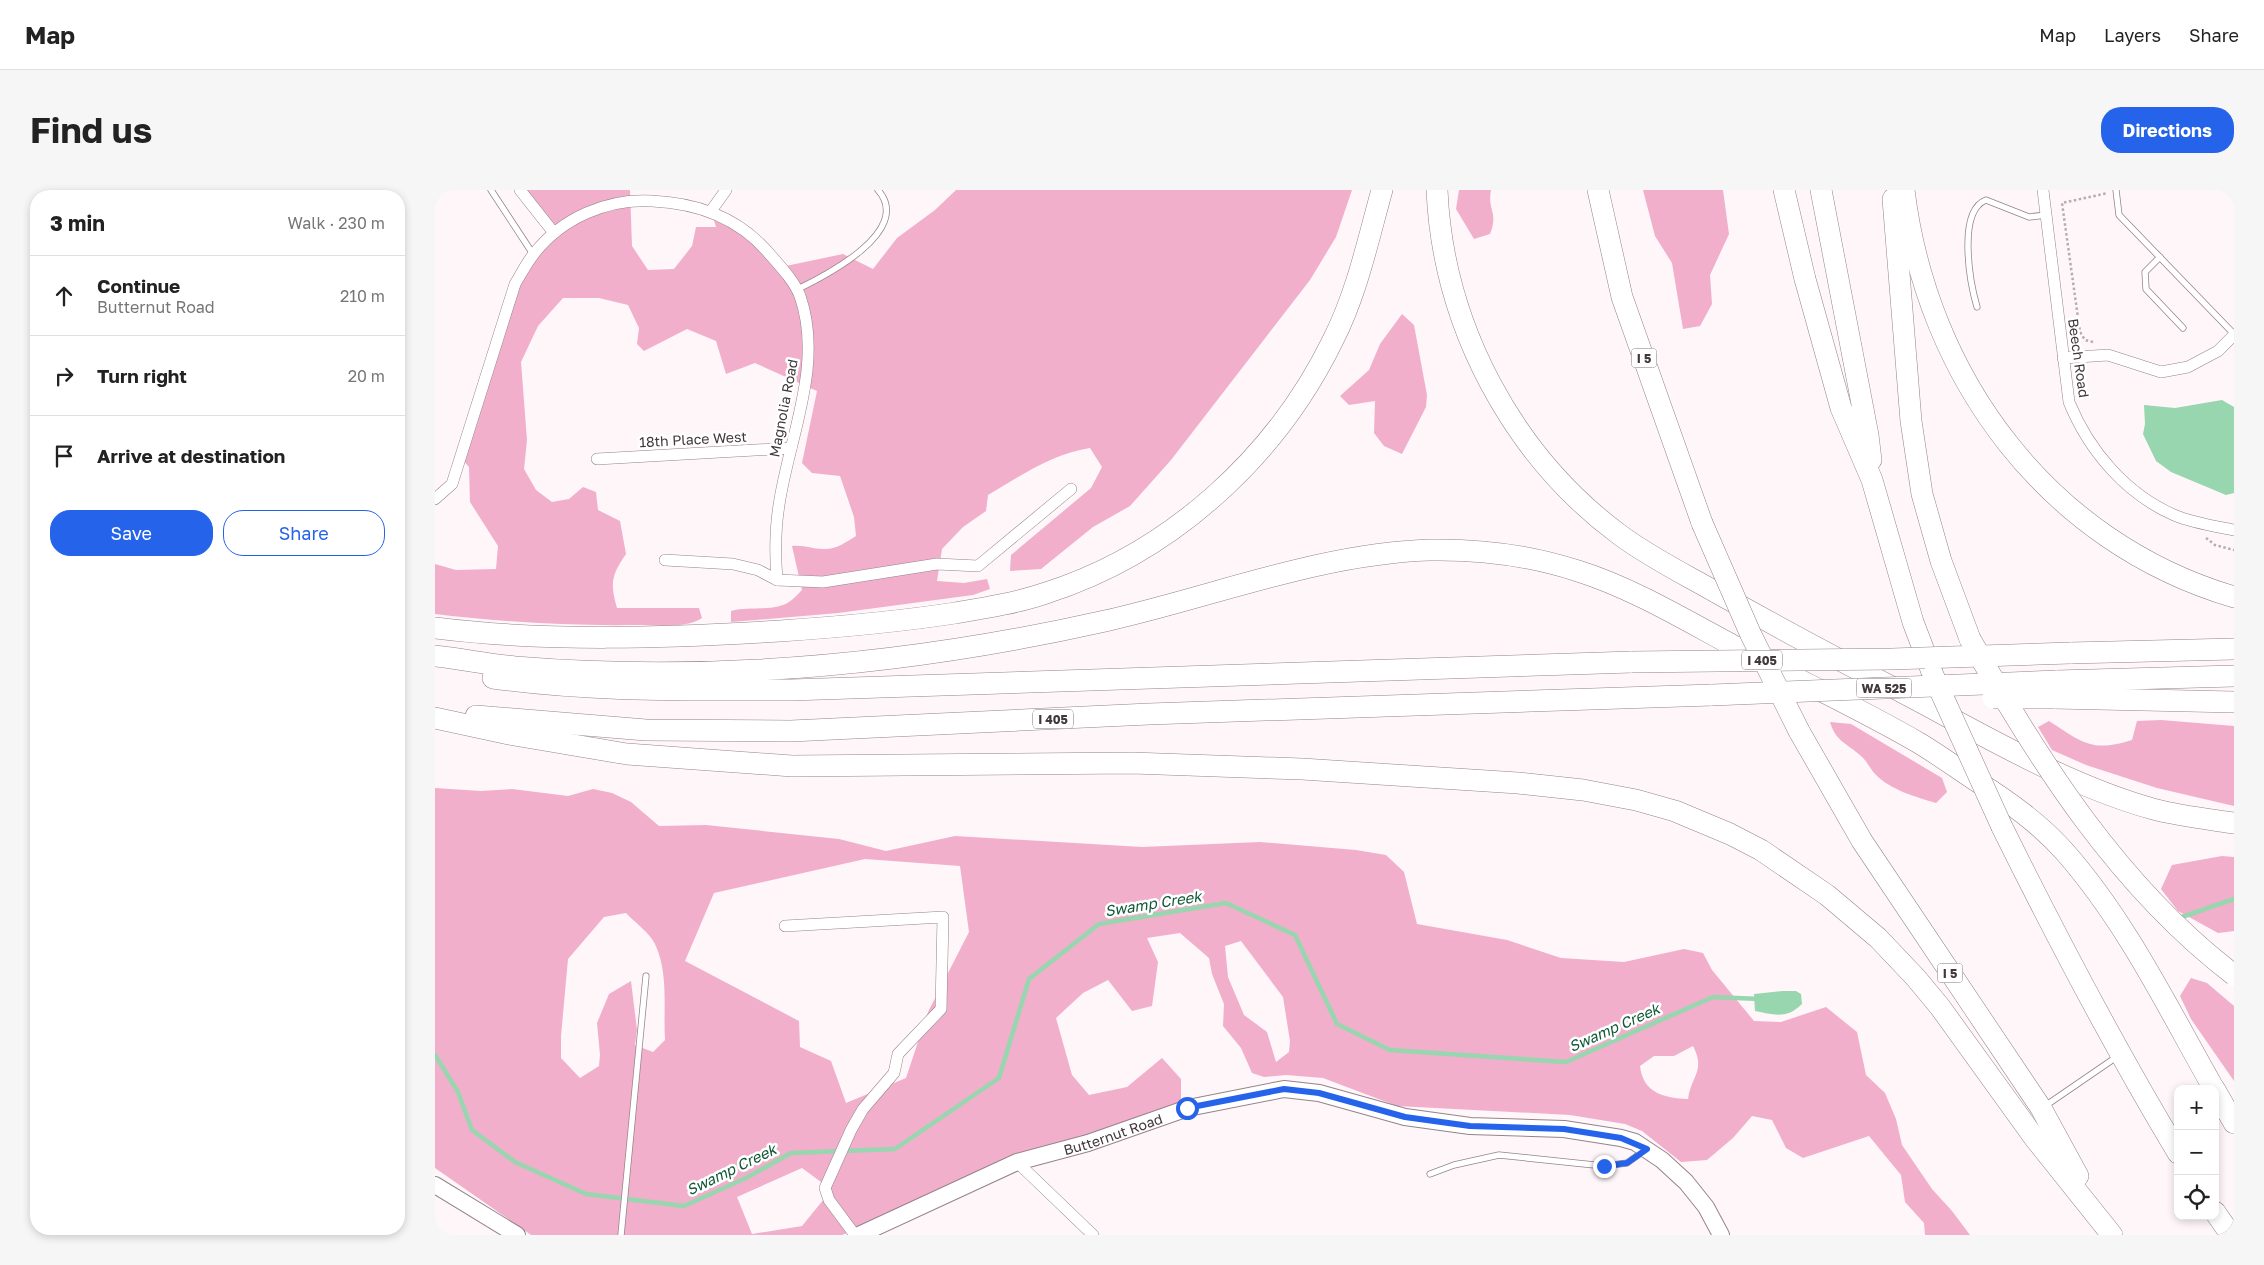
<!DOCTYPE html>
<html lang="en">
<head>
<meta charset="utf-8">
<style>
	body { margin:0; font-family:"Golos Text",sans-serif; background:#f6f6f6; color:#222 }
	.controls { position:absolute; right:15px; bottom:15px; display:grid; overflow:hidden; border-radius:10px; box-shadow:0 2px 8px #0003 }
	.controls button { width:45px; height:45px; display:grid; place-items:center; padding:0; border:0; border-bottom:1px solid #e0e0e0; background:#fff; color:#222; font:25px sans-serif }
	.stop { position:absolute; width:15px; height:15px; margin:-11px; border:4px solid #2563eb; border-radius:50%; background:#fff }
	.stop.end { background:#2563eb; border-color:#fff; box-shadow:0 1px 5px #0008 }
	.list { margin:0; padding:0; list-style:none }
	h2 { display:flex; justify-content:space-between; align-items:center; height:65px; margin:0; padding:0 20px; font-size:21px }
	h2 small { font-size:16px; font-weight:400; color:#767676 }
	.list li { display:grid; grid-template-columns:32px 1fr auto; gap:15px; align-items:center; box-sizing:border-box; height:80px; padding:0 20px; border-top:1px solid #e0e0e0 }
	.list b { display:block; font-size:19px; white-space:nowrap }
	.list p { margin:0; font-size:16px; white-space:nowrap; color:#767676 }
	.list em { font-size:16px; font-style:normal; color:#767676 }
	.actions { display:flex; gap:10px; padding:15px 20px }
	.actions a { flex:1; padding:11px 0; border:1px solid #2563eb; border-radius:20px; text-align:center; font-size:18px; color:#2563eb }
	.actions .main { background:#2563eb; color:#fff }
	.icon { flex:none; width:28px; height:28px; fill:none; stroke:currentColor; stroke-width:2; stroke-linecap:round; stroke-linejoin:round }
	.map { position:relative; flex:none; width:1799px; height:1045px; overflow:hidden; border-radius:20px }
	header { display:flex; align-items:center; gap:30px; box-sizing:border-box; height:70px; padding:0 25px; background:#fff; border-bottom:1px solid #e0e0e0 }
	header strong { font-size:24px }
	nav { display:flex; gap:28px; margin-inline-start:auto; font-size:18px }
	.intro { display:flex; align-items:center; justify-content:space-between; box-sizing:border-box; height:120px; padding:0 30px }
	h1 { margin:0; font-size:35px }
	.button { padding:12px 22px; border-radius:20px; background:#2563eb; color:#fff; font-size:18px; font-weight:700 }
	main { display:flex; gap:30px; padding:0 30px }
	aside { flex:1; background:#fff; border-radius:20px; box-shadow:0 2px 8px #0003 }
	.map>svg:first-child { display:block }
	.forest { fill:#f1afcb; fill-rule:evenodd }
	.water { fill:#97d6af }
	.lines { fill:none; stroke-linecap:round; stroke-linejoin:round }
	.stream { stroke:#97d6af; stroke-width:4.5 }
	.lane-casing { stroke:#96838a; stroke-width:7 }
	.street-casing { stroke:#96838a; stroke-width:12 }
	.secondary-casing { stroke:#96838a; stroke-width:18 }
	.highway-casing { stroke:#96838a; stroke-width:22 }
	.path { stroke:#b5adb0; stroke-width:2.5; stroke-dasharray:2.5 2.5; stroke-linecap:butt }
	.lane { stroke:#fff; stroke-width:5.5 }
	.street { stroke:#fff; stroke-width:11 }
	.secondary { stroke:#fff; stroke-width:16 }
	.highway { stroke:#fff; stroke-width:21 }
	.highway-bridge-casing { stroke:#96838a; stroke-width:22; stroke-linecap:butt }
	.highway-bridge { stroke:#fff; stroke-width:21 }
	.route { stroke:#2563eb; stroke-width:6 }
	.labels { text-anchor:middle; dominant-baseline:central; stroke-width:5; stroke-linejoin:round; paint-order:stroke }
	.shield { fill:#fff; stroke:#7a7476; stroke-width:1 }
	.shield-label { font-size:12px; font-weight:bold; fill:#41383b }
	.street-label { font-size:14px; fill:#41383b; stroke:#fff }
	.water-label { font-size:15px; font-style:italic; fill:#0f5936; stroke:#fff }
</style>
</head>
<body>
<header>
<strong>Map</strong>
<nav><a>Map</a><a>Layers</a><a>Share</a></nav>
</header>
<div class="intro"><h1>Find us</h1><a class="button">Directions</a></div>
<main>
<aside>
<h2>3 min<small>Walk · 230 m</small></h2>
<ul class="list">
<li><svg class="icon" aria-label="ahead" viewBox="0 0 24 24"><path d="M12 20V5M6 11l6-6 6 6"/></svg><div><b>Continue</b><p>Butternut Road</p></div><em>210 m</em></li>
<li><svg class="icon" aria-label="right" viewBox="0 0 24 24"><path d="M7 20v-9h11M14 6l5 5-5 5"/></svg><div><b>Turn right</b></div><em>20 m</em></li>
<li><svg class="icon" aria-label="arrive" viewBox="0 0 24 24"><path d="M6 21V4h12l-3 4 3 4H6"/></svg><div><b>Arrive at destination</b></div></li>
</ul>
<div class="actions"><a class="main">Save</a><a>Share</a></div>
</aside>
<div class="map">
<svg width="1799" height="1045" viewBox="0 0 1799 1045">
	<rect width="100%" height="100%" fill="#fef6f9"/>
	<g class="forest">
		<path d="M85 0H195L197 56 213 80 239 79 257 56 261 37H281L276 21 346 77 408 64 438 79 462 48 500 20 521 0H917L901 47 875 90 736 270 695 316 658 337 606 379 575 381 576 365 656 298 667 277 655 258C617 264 585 286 553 305L551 321 528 337 507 359 502 391 529 393 552 389 555 399 538 405 403 423 296 432V421C313 416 332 421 348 415 355 413 362 405 367 400L357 356C370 355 377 359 388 359 401 360 411 352 421 346L419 327 405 286 377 283 367 273 382 201 320 173 291 184 281 151 252 139 209 161 202 154 204 138 193 115 164 108H128L103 136 86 172 92 250 89 279 101 300 117 312 134 309 148 297 161 302 163 320 185 331 191 364C176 386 175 393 182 418H264L267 428C250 439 221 435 200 435 133 436 67 432 0 424V374L21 380 61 379 63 356 35 312 34 277 25 267 80 94 119 43Z"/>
		<path d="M1024 0H1056C1052 20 1064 23 1055 44L1039 49 1021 19Z"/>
		<path d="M1208 0H1288L1294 44 1275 85 1277 114 1265 136 1248 139 1237 73 1220 46Z"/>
		<path d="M967 124 979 135 992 205 991 217 967 264 949 256 939 243 940 211 914 215 905 206 934 180 945 154Z"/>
		<path d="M1726 530 1799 536V616L1722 598 1651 575 1617 560 1603 537 1614 531C1647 552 1656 563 1697 550L1702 531Z"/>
		<path d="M1395 532 1416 534 1507 588 1512 602 1501 613C1481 607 1456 600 1441 585 1435 579 1432 571 1426 566 1412 553 1401 552 1395 532Z"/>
		<path d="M0 598 46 601 77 599 133 606 158 599 177 603 196 612 224 636 271 635 404 649 451 661 520 646 707 657 825 652 921 660 951 665 969 682 982 734 1072 750 1126 768 1189 772 1249 759 1268 763 1277 780 1319 831 1346 832 1391 817 1422 842 1431 885 1450 903 1461 929 1467 955 1497 999 1517 1021 1535 1045H1490L1489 1033 1470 1012 1466 985 1434 946 1368 968 1351 958 1337 930 1317 926 1298 948 1272 970 1246 972 1207 941 1190 934 1135 925 962 916 888 888 851 885 829 887 817 883 806 858 788 836 789 814 777 784 774 768 745 743 712 748 723 772 717 816 697 821 673 790 648 803 621 828 637 885 654 905 692 897 727 868 746 889V913L407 1045H96L0 978ZM430 669 525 676 534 742 493 822 471 888 411 913 396 871 365 857 364 831 250 771 279 703ZM191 723C199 732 215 743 220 754 234 784 228 818 230 850L218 862 200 855 202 840 196 791 174 804 162 833 165 865 164 876 145 888 126 868V846L133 769 169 727ZM806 751 848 807 855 851 854 862 841 872 832 842 809 825 793 787 790 756ZM1258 856C1271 881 1256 886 1253 909 1229 908 1208 903 1205 876L1219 866H1239ZM367 978 386 992 389 1009 367 1036 317 1044 302 1007Z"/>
		<path d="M1787 666 1799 667V741L1783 743 1743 721 1726 699 1737 675Z"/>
		<path d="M1756 788 1772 793 1799 816V891L1756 829 1745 806Z"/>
	</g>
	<g class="water">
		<path d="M1787 210 1799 217V303L1791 305 1736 282 1721 271 1708 244 1710 234 1709 215 1740 218Z"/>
		<path d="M1347 801H1361L1366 804 1367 814C1352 829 1339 825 1320 821L1319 804Z"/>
	</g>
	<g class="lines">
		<g class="stream">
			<path d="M1744 728 1799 709"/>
			<path d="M0 865 23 902 37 940 80 972 151 1004 249 1016 311 988 356 963 460 959 564 888 594 789 664 734 791 713 860 745 902 834 955 860 1131 872 1278 807 1325 809"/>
		</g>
		<defs>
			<g id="lane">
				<path d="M56 0 98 64"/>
				<path d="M1681 0 1684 25 1799 144"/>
				<path d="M1725 67 1710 82 1711 99 1748 138"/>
				<path d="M361 100C390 86 479 41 443 0"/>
				<path d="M1542 117C1535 93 1522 21 1551 10L1594 27 1611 25"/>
				<path d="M1610 916 1683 866"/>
				<path d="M995 984 1019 975 1064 965 1169 976 1192 973 1210 960"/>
				<path d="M186 1045 211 786"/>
			</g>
			<g id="street">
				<path d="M85 0 119 43"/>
				<path d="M1608 0 1634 212C1654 261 1691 304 1739 325 1758 333 1779 336 1799 340"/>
				<path d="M276 21 291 0"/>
				<path d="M1628 168 1673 165 1726 182 1753 177 1783 161 1799 145"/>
				<path d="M162 269 356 258"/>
				<path d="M0 309 17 294 80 94C86 84 91 74 98 65 126 28 173 8 217 11 261 13 302 27 332 61 343 74 359 90 365 106 389 175 354 247 344 315 340 340 340 365 342 390"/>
				<path d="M230 370 298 374 323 380 342 390 388 392 502 374 543 376 636 299"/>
				<path d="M350 736 508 727 506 819 463 864 459 883 428 919 416 940 390 998 394 1010 420 1045"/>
				<path d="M582 972 658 1045"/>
			</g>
			<g id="secondary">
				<path d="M0 995 82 1045"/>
				<path id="s1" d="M424 1045 582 972 653 953 753 918 849 899 884 903 970 927 1035 936 1129 939 1186 948 1200 952 1227 970 1251 992 1271 1017 1286 1045"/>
			</g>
			<g id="highway">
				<path d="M1002 0C1008 135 1077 265 1185 345 1216 368 1251 385 1284 404 1341 436 1398 467 1457 497 1540 540 1628 594 1718 619 1744 626 1772 629 1799 633"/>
				<path d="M1163 0 1187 107 1267 333"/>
				<path d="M1349 0 1370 89 1406 218 1437 290 1478 432 1497 482"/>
				<path d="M1386 0 1433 245 1436 270"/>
				<path d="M1469 0C1492 188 1613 352 1799 407"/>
				<path d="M1458 9 1476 231 1487 304 1506 371 1535 449"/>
				<path d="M0 438C112 452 232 448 345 441 404 437 462 432 520 423 550 418 582 413 611 403 736 363 841 267 898 150 922 103 933 50 947 0"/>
				<path d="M1635 463 1799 459"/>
				<path d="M0 466C26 469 53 474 80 477 276 493 478 474 670 431 777 407 883 364 994 360 1045 359 1094 365 1143 381 1201 399 1260 436 1314 464 1371 494 1429 521 1484 553 1504 565 1523 579 1543 592 1574 612 1604 633 1629 661 1691 731 1733 818 1779 899"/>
				<path d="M58 488C156 502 257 500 356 500L1197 472"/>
				<path d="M1621 491 1799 486"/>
				<path d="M1619 508 1799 512"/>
				<path d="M41 526 211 540 356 541 714 524 1277 505"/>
				<path d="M0 528 74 544 192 564 357 576 697 573 867 579 1083 593 1148 600 1201 610 1240 621 1295 644 1326 660 1392 705 1443 748 1481 788 1505 817 1601 950 1677 1045"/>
				<path d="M1364 541 1427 651 1606 918 1643 986"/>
				<path d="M1567 637C1622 748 1679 857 1743 963"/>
				<path d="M1780 900 1799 933"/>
				<path d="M1780 1022 1796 1045"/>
			</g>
		</defs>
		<use href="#lane" class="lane-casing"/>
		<use href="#street" class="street-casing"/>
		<use href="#secondary" class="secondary-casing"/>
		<use href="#highway" class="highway-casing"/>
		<g class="path">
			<path d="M1658 152 1650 150 1645 142 1627 13 1673 3"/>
			<path d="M1771 348 1780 355 1799 360"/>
		</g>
		<use href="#lane" class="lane"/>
		<use href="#street" class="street"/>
		<use href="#secondary" class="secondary"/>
		<use href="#highway" class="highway"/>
		<defs>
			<g id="highway-bridge">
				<path d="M1267 333 1316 445 1364 541"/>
				<path d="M1535 449C1605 573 1684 697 1799 785"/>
				<path d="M1197 472 1457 469 1635 463"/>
				<path d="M1498 485 1567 637"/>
				<path d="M1277 505 1621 491"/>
				<path d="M1558 508H1619"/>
			</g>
		</defs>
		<use href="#highway-bridge" class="highway-bridge-casing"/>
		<use href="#highway-bridge" class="highway-bridge"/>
	</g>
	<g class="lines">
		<path class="route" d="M752 918 849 899 884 903 970 927 1035 936 1129 939 1186 948 1212 959 1192 973 1169 976"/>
	</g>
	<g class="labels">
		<g class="shield">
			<rect x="1196.5" y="158.5" width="25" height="19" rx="4"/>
			<rect x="1307" y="460.5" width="40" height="19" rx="4"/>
			<rect x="1421.5" y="488.5" width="55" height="19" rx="4"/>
			<rect x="598" y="519.5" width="40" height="19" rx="4"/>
			<rect x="1502.5" y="773.5" width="25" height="19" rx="4"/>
		</g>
		<g class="shield-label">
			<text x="1209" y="168">I 5</text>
			<text x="1327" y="470">I 405</text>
			<text x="1449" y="498">WA 525</text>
			<text x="618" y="529">I 405</text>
			<text x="1515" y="783">I 5</text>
		</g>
		<g class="street-label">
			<text transform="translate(1644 168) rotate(82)">Beech Road</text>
			<text transform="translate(348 218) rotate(-79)">Magnolia Road</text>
			<text transform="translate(258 249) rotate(-3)">18th Place West</text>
			<text stroke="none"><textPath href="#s1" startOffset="274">Butternut Road</textPath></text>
		</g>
		<g class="water-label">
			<text transform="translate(718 713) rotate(-9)">Swamp Creek</text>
			<text transform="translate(1179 837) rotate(-24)">Swamp Creek</text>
			<text transform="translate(296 979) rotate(-26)">Swamp Creek</text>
		</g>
	</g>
</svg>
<div class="controls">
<button>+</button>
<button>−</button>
<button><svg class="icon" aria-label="locate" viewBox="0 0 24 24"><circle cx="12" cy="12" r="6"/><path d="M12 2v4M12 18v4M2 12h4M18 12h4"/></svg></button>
</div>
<div class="stop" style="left:752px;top:918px"></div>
<div class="stop end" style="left:1169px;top:976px"></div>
</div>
</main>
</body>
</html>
